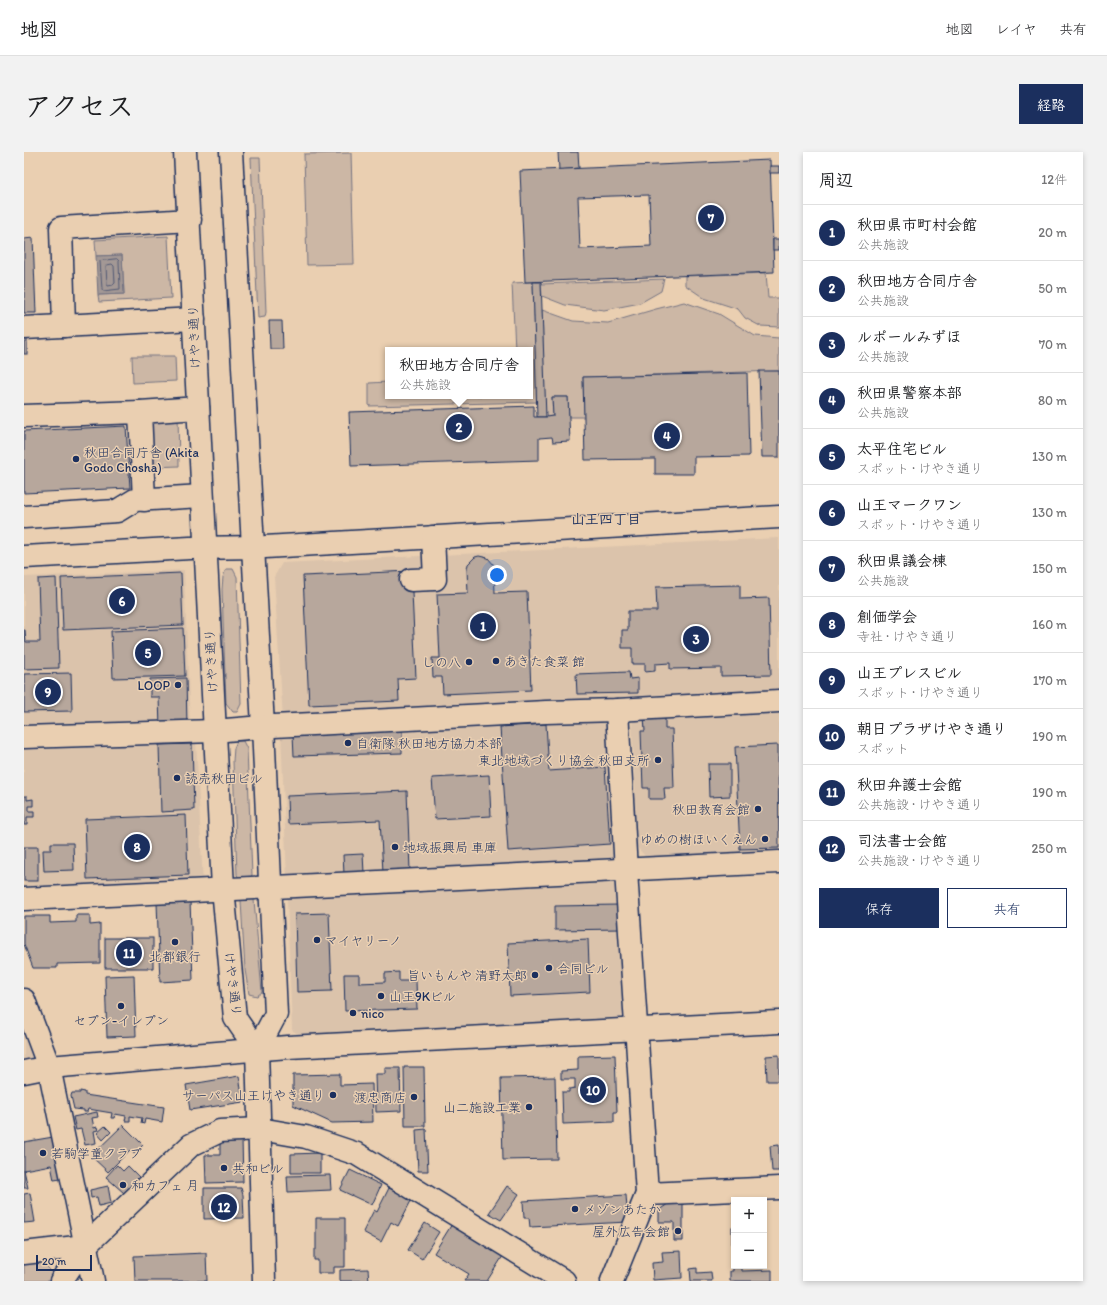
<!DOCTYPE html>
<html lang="ja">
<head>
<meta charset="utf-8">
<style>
	body { margin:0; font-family:Itim,"Klee One",sans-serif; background:#f2f2f2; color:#202124 }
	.controls { position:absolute; right:12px; bottom:12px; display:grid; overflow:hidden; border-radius:0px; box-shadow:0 2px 6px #0003 }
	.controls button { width:36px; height:36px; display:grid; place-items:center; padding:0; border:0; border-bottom:1px solid #e0e0e0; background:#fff; color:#202124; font:20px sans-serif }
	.scale { position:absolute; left:12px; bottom:10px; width:56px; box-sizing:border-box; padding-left:4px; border:2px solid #1b2f5e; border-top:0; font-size:11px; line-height:14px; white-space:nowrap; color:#1b2f5e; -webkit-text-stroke:3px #eacfb1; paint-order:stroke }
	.you { position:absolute; left:473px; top:423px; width:14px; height:14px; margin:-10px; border:3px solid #fff; border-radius:50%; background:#1a73e8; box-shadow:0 0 0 6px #1a73e833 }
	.badge { display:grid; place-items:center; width:26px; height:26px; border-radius:50%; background:#1b2f5e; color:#fff; font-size:13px; font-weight:700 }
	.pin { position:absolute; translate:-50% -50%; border:2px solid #fff; box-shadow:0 1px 4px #0006 }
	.popup { position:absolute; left:361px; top:195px; width:148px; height:52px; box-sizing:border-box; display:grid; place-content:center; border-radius:0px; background:#fff; filter:drop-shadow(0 1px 3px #0005); font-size:13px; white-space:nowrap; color:#757577 }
	.popup b { font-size:15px; color:#202124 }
	.popup::after { content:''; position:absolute; left:50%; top:100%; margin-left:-8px; border:8px solid transparent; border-top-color:#fff }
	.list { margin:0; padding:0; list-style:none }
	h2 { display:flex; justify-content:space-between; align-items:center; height:52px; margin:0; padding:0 16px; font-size:17px }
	h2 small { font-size:13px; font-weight:400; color:#757577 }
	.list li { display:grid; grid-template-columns:26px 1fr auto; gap:12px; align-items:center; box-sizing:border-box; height:56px; padding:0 16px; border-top:1px solid #e0e0e0 }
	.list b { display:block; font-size:15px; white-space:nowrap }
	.list p { margin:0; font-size:13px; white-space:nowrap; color:#757577 }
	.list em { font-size:13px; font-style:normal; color:#757577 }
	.actions { display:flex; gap:8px; padding:12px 16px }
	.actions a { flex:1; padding:9px 0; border:1px solid #1b2f5e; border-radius:0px; text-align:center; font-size:14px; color:#1b2f5e }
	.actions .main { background:#1b2f5e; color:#fff }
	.map { position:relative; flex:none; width:755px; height:1129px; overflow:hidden; border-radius:0px }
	header { display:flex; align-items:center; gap:24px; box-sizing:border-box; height:56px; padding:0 20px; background:#fff; border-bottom:1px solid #e0e0e0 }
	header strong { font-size:19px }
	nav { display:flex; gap:22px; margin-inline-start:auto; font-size:14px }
	.intro { display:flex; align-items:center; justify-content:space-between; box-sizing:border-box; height:96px; padding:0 24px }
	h1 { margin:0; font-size:28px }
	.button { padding:10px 18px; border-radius:0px; background:#1b2f5e; color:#fff; font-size:14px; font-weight:700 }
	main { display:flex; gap:24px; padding:0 24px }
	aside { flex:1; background:#fff; border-radius:0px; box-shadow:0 2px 6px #0003 }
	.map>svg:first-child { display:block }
	.built { fill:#dbc3ab }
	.green { fill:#ccb7a5; stroke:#747382 }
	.water { fill:#a39895; stroke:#6d6e7f }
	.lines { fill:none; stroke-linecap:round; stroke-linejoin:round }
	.shore { stroke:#515974; stroke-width:1 }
	.building { fill:#b7a79c; stroke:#1b2f5e; fill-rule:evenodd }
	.minor-casing { stroke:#1b2f5e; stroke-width:25 }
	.minor { stroke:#eacfb1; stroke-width:22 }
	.poi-dot { fill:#1b2f5e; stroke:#eacfb1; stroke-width:1.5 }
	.labels { text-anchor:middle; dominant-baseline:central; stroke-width:3; stroke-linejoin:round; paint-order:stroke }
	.street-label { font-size:13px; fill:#1b2f5e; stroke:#eacfb1 }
	.poi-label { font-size:13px; fill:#1b2f5e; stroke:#eacfb1; text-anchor:start }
	.neighbourhood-label { font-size:14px; font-weight:bold; fill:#1b2f5e; stroke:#eacfb1 }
</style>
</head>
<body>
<header>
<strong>地図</strong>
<nav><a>地図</a><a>レイヤ</a><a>共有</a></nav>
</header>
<div class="intro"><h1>アクセス</h1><a class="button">経路</a></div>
<main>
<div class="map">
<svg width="755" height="1129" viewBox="0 0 755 1129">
	<rect width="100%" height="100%" fill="#eacfb1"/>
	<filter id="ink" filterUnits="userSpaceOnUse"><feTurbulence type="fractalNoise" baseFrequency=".025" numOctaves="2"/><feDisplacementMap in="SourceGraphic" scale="8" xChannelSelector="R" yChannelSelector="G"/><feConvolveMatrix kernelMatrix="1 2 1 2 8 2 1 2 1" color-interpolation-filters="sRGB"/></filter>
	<g filter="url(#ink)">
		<g class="built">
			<path d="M755 386V542L259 568 250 425 258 411Z"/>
			<path d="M160 418 166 576 0 580V425Z"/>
			<path d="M755 555V703L626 710 613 695 608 571 615 563Z"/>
			<path d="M574 564 585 575 589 704 586 711 263 728 257 579Z"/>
			<path d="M172 588 179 734 0 742V593Z"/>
			<path d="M584 726 595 731 601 858 596 867 275 883 268 878 263 747 266 740Z"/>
			<path d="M0 868 12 902 4 911 0 912Z"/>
		</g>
		<g class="green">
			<path d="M327 1 330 112 283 113 280 2Z"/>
			<path d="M227 6H236L242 160 241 165 234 166Z"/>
			<path d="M144 84 147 146 75 150 74 143 100 142 98 103 72 104 71 88Z"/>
			<path d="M742 121 744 146H755V175L736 174 721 166 714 157 680 146 661 133V124Z"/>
			<path d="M640 127 637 139 616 151 580 158 541 153 518 144 517 132Z"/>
			<path d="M509 130 513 250 345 254V231L364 230V244H506V198H491L488 131Z"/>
			<path d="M660 150 695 162 731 184 755 186V219L559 225 560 265H545L544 245H528L529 264 521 265 518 158 549 169 584 171 632 157Z"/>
			<path d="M108 204H151L152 229 109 231Z"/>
			<path d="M154 262 155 314 129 315 127 264Z"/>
			<path d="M202 417H209L213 425 217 552 213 560H209L202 551 198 437 199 425Z"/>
			<path d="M213 589H219L223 597 228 723 224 732H220L213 723 209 609 210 596Z"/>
			<path d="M225 740 230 748 238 840 233 844 225 842 221 818 217 749 220 741Z"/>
			<path d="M10 1109 19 1111 28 1120 27 1129H0V1110Z"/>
		</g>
		<path class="water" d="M98 103 100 142 74 143 72 104Z"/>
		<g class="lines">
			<g class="shore">
				<path d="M93 107 95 109 96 137 79 139 78 137 76 109Z"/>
				<path d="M83 113 88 112 90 114 91 131 89 133 84 134 83 132 82 114Z"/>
			</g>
		</g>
		<g class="building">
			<path d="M534 0H554L555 16 535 18Z"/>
			<path d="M746 8 750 120 501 130 496 19ZM625 43 627 94 556 97 554 45Z"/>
			<rect x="746" y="14" width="9" height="7"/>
			<path d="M9 86 12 161H0V87Z"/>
			<rect x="749" y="87" width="6" height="11"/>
			<path d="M509 130H517L522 265H513Z"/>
			<path d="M245 169H258L259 197H246Z"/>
			<rect x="0" y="183" width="3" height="19"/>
			<path d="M735 219H755V305H738Z"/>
			<path d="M723 221 725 304 670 305V322H631V307L561 308 559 225Z"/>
			<path d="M528 245H544L546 289 529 290 528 285 515 286V308L327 314 325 260 510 254V265H522L529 264Z"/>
			<path d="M102 274 106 336 0 341V279Z"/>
			<path d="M455 404 464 406 470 413 471 441 503 440 507 538 419 542 418 525H409L408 506H416L413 442 444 441 443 417 444 412 451 405Z"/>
			<path d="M387 419 392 526 374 527 375 549 285 553 279 424Z"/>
			<path d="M157 421 159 473 39 478 37 426Z"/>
			<path d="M32 426 35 516 0 517V478H1L2 490H16L14 427Z"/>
			<path d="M716 433V447L745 446 747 523 697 524V516L646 517V511L631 512V519L621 520V512H608V496H598V478H604V459H633L632 435Z"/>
			<path d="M159 476 161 524 89 526 87 479Z"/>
			<path d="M605 520 606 527 614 526V541L553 542 552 522Z"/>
			<path d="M47 521 48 559 0 560V522Z"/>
			<path d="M162 526 163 575 136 576 135 545H126V527Z"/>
			<path d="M620 564H641V577H648L650 636H640L641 647H625V636H619L617 579H621Z"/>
			<path d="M522 572 525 619 581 615 586 692 484 699 476 575Z"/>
			<path d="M378 579V601L270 604 269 582Z"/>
			<path d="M168 592 170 658 137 660 135 593Z"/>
			<path d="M754 593 755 696 716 697 711 595Z"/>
			<path d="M684 612H706V644L685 645Z"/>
			<path d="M465 623 467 664 411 667 408 626Z"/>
			<path d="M383 639 386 719 359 720 356 668 264 672 263 644Z"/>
			<path d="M0 644H3V648L9 647V654H5V659H10V665H3V673H0Z"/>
			<path d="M162 663 164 723 63 727 61 667Z"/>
			<path d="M27 691H49L50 718 20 719 19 698H27Z"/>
			<rect x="0" y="695" width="14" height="34"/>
			<path d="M339 702 340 721 320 722 319 703Z"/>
			<path d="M166 749 169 828 136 830 133 751Z"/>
			<path d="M595 753 596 777 531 778V754Z"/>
			<path d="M305 761 308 839 273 840 271 762Z"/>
			<path d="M52 763H66V773L76 772V811L33 812V816H9L0 792V764H26V771L52 770Z"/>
			<rect x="81" y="786" width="48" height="30"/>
			<path d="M564 787 566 840 486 844 484 791Z"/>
			<path d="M375 820V829H392L393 857 321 859 320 822H335V831L361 830V821Z"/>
			<path d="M110 823 112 884 83 885 81 824Z"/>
			<path d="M591 903 593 960H590V970L539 972 538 940H545V937L551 936V927H537V919L554 918V904Z"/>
			<path d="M755 903V929H743L742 904Z"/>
			<path d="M380 915H400L401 974H381Z"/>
			<path d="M361 916H376L377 959 352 960 351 922H361Z"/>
			<path d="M316 922V933L348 932 349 970 308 971 269 953V923Z"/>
			<path d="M215 924 219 950 166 958 162 933Z"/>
			<path d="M531 925 533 1007 479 1008 477 926Z"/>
			<path d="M56 939 61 940V943L140 955 138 970 121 967 120 972 117 971 118 966 106 964V969H101L102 964 91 962 90 966H87L88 961 64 957 63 960H60V958L50 957 47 944 48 941H56Z"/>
			<path d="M73 960 74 965 68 966 70 976 73 975 74 978 70 979 72 991 61 993 57 977 52 978 49 965Z"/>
			<path d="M99 973 119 993 110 1002 106 998 84 1020 67 1004Z"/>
			<path d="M81 974 87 980 79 988 73 981Z"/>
			<path d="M402 977 404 1019H394L392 978Z"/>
			<path d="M35 984 43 1026 30 1028 27 1013 0 1018 4 1036H0V990Z"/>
			<path d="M196 987H218L219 1030 182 1031 181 1003H196Z"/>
			<path d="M755 993V1019H748L746 994Z"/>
			<path d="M296 1001V1021H267V1002Z"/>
			<path d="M93 1013 99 1019 104 1014 115 1025 100 1041 82 1025Z"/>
			<path d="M326 1018 357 1033 348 1053 316 1038Z"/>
			<path d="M306 1023 307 1038 264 1040 263 1024Z"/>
			<path d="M84 1034 87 1051 75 1054 73 1045 67 1046 66 1038Z"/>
			<path d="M483 1034 495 1042 477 1068 465 1061Z"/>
			<path d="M180 1036H217L219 1043 220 1066 180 1067Z"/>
			<path d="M365 1036 388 1047 374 1074 367 1070 357 1090 339 1080 350 1058 353 1060Z"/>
			<path d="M6 1041 11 1070 0 1071V1042Z"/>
			<path d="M602 1043 604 1070 506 1075 505 1066H500L499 1049Z"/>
			<path d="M644 1052H659V1089H650V1070H635V1058Z"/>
			<path d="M292 1066H321V1115H310V1121H294V1108H290V1098H292Z"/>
			<path d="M401 1071 415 1080 398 1107 384 1098Z"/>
			<path d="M428 1072 479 1104 463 1129H440L445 1122 410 1101Z"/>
			<rect x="708" y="1075" width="2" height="21"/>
			<path d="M657 1099 658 1126 629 1128 628 1111 639 1110 638 1100Z"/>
			<path d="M182 1101 183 1129H111L110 1104Z"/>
			<path d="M709 1115H718V1119L748 1118V1129H706V1119H709Z"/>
			<path d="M673 1116V1121L687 1120 688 1129H667L666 1117Z"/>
			<path d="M344 1117 345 1129H316V1118Z"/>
		</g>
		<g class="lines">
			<defs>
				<g id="minor">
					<path d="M161 0 199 736 211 866 233 898"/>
					<path d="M207 0 239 574 252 862 233 898 240 1129"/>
					<path d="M40 174 37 76 166 68"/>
					<path d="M0 176 170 167"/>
					<path d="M116 260 174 256"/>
					<path d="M0 264 116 260 120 348"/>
					<path d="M0 365 93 359 111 348 178 344"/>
					<path d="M0 405 166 396 241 395 755 365"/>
					<path d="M387 428 411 427 409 385"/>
					<path d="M0 585 190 579 250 574 522 560 593 558 755 549"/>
					<path d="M0 747C252 734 503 724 755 710"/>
					<path d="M0 848 25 915 69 1129"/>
					<path d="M0 920 25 915 264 895 755 870"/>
					<path d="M623 1042 755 1036"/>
					<path d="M0 1101 61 1094"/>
					<path d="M37 1129 61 1094 167 993 196 979 236 977 282 985 333 1002 540 1129"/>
					<path d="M588 1129 623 1042 602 719 593 558"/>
				</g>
			</defs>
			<use href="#minor" class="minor-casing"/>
			<use href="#minor" class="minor"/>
		</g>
	</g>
	<g class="poi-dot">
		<circle cx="52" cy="307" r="4"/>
		<circle cx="472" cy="509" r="4"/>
		<circle cx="445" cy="510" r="4"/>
		<circle cx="154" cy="533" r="4"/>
		<circle cx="324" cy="591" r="4"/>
		<circle cx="634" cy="608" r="4"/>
		<circle cx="153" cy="626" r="4"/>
		<circle cx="734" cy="657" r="4"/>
		<circle cx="741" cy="687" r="4"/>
		<circle cx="371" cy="695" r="4"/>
		<circle cx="293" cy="788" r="4"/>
		<circle cx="151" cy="790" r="4"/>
		<circle cx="525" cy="816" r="4"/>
		<circle cx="511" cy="823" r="4"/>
		<circle cx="357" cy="844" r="4"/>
		<circle cx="97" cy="854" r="4"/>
		<circle cx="329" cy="861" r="4"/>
		<circle cx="309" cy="943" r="4"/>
		<circle cx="390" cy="945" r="4"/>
		<circle cx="505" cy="955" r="4"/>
		<circle cx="19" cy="1001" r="4"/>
		<circle cx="200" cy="1016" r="4"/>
		<circle cx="99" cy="1033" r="4"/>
		<circle cx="551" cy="1057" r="4"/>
		<circle cx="654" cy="1079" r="4"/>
	</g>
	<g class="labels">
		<g class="street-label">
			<text transform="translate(170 185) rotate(-92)">けやき通り</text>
			<text transform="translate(187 509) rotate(-93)">けやき通り</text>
			<text transform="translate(209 832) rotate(83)">けやき通り</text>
		</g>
		<g class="poi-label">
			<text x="60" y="300">秋田合同庁舎 (Akita<tspan x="60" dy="15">Godo Chosha)</tspan></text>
			<text x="480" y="509">あきた食菜 館</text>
			<text x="437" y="510" text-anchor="end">しの八</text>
			<text x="146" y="533" text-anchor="end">LOOP</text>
			<text x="332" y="591">自衛隊 秋田地方協力本部</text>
			<text x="626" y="608" text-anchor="end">東北地域づくり協会 秋田支所</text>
			<text x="161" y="626">読売秋田ビル</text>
			<text x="726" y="657" text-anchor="end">秋田教育会館</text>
			<text x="733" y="687" text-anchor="end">ゆめの樹ほいくえん</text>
			<text x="379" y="695">地域振興局 車庫</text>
			<text x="301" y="788">マイヤリーノ</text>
			<text x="151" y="804" text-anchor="middle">北都銀行</text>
			<text x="533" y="816">合同ビル</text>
			<text x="503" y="823" text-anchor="end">旨いもんや 清野太郎</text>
			<text x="365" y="844">山王9Kビル</text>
			<text x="337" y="861">nico</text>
			<text x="97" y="868" text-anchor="middle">セブン-イレブン</text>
			<text x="301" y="943" text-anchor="end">サーパス山王けやき通り</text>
			<text x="382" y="945" text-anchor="end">渡忠商店</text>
			<text x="497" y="955" text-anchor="end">山二施設工業</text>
			<text x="27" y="1001">若駒学童クラブ</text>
			<text x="208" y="1016">共和ビル</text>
			<text x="107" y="1033">和カフェ 月</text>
			<text x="559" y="1057">メゾンあたか</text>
			<text x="646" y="1079" text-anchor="end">屋外広告会館</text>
		</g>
		<g class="neighbourhood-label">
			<text x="582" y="367">山王四丁目</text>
		</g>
	</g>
</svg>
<div class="controls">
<button>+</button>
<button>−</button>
</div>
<div class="scale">20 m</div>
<div class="you"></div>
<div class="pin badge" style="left:459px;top:474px">1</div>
<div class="pin badge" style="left:435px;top:275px">2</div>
<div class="popup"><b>秋田地方合同庁舎</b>公共施設</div>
<div class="pin badge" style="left:672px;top:487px">3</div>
<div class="pin badge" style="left:643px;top:284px">4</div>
<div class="pin badge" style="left:124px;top:501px">5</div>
<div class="pin badge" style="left:98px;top:449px">6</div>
<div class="pin badge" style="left:687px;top:66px">7</div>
<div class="pin badge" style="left:113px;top:695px">8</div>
<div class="pin badge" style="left:24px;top:540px">9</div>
<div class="pin badge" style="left:569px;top:938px">10</div>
<div class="pin badge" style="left:105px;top:801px">11</div>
<div class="pin badge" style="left:200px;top:1055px">12</div>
</div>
<aside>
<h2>周辺<small>12件</small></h2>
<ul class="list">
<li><span class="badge">1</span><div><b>秋田県市町村会館</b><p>公共施設</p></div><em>20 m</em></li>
<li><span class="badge">2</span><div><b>秋田地方合同庁舎</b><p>公共施設</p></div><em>50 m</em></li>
<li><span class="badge">3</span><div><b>ルポールみずほ</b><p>公共施設</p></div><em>70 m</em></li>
<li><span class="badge">4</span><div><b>秋田県警察本部</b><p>公共施設</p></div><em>80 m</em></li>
<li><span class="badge">5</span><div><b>太平住宅ビル</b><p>スポット · けやき通り</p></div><em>130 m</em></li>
<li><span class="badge">6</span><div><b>山王マークワン</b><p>スポット · けやき通り</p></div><em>130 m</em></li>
<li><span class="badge">7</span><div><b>秋田県議会棟</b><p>公共施設</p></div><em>150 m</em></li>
<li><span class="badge">8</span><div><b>創価学会</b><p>寺社 · けやき通り</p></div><em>160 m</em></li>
<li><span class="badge">9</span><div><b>山王プレスビル</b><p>スポット · けやき通り</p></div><em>170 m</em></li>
<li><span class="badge">10</span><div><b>朝日プラザけやき通り</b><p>スポット</p></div><em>190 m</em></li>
<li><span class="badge">11</span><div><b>秋田弁護士会館</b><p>公共施設 · けやき通り</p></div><em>190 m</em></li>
<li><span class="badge">12</span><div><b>司法書士会館</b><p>公共施設 · けやき通り</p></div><em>250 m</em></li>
</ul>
<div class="actions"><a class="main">保存</a><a>共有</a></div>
</aside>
</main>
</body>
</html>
